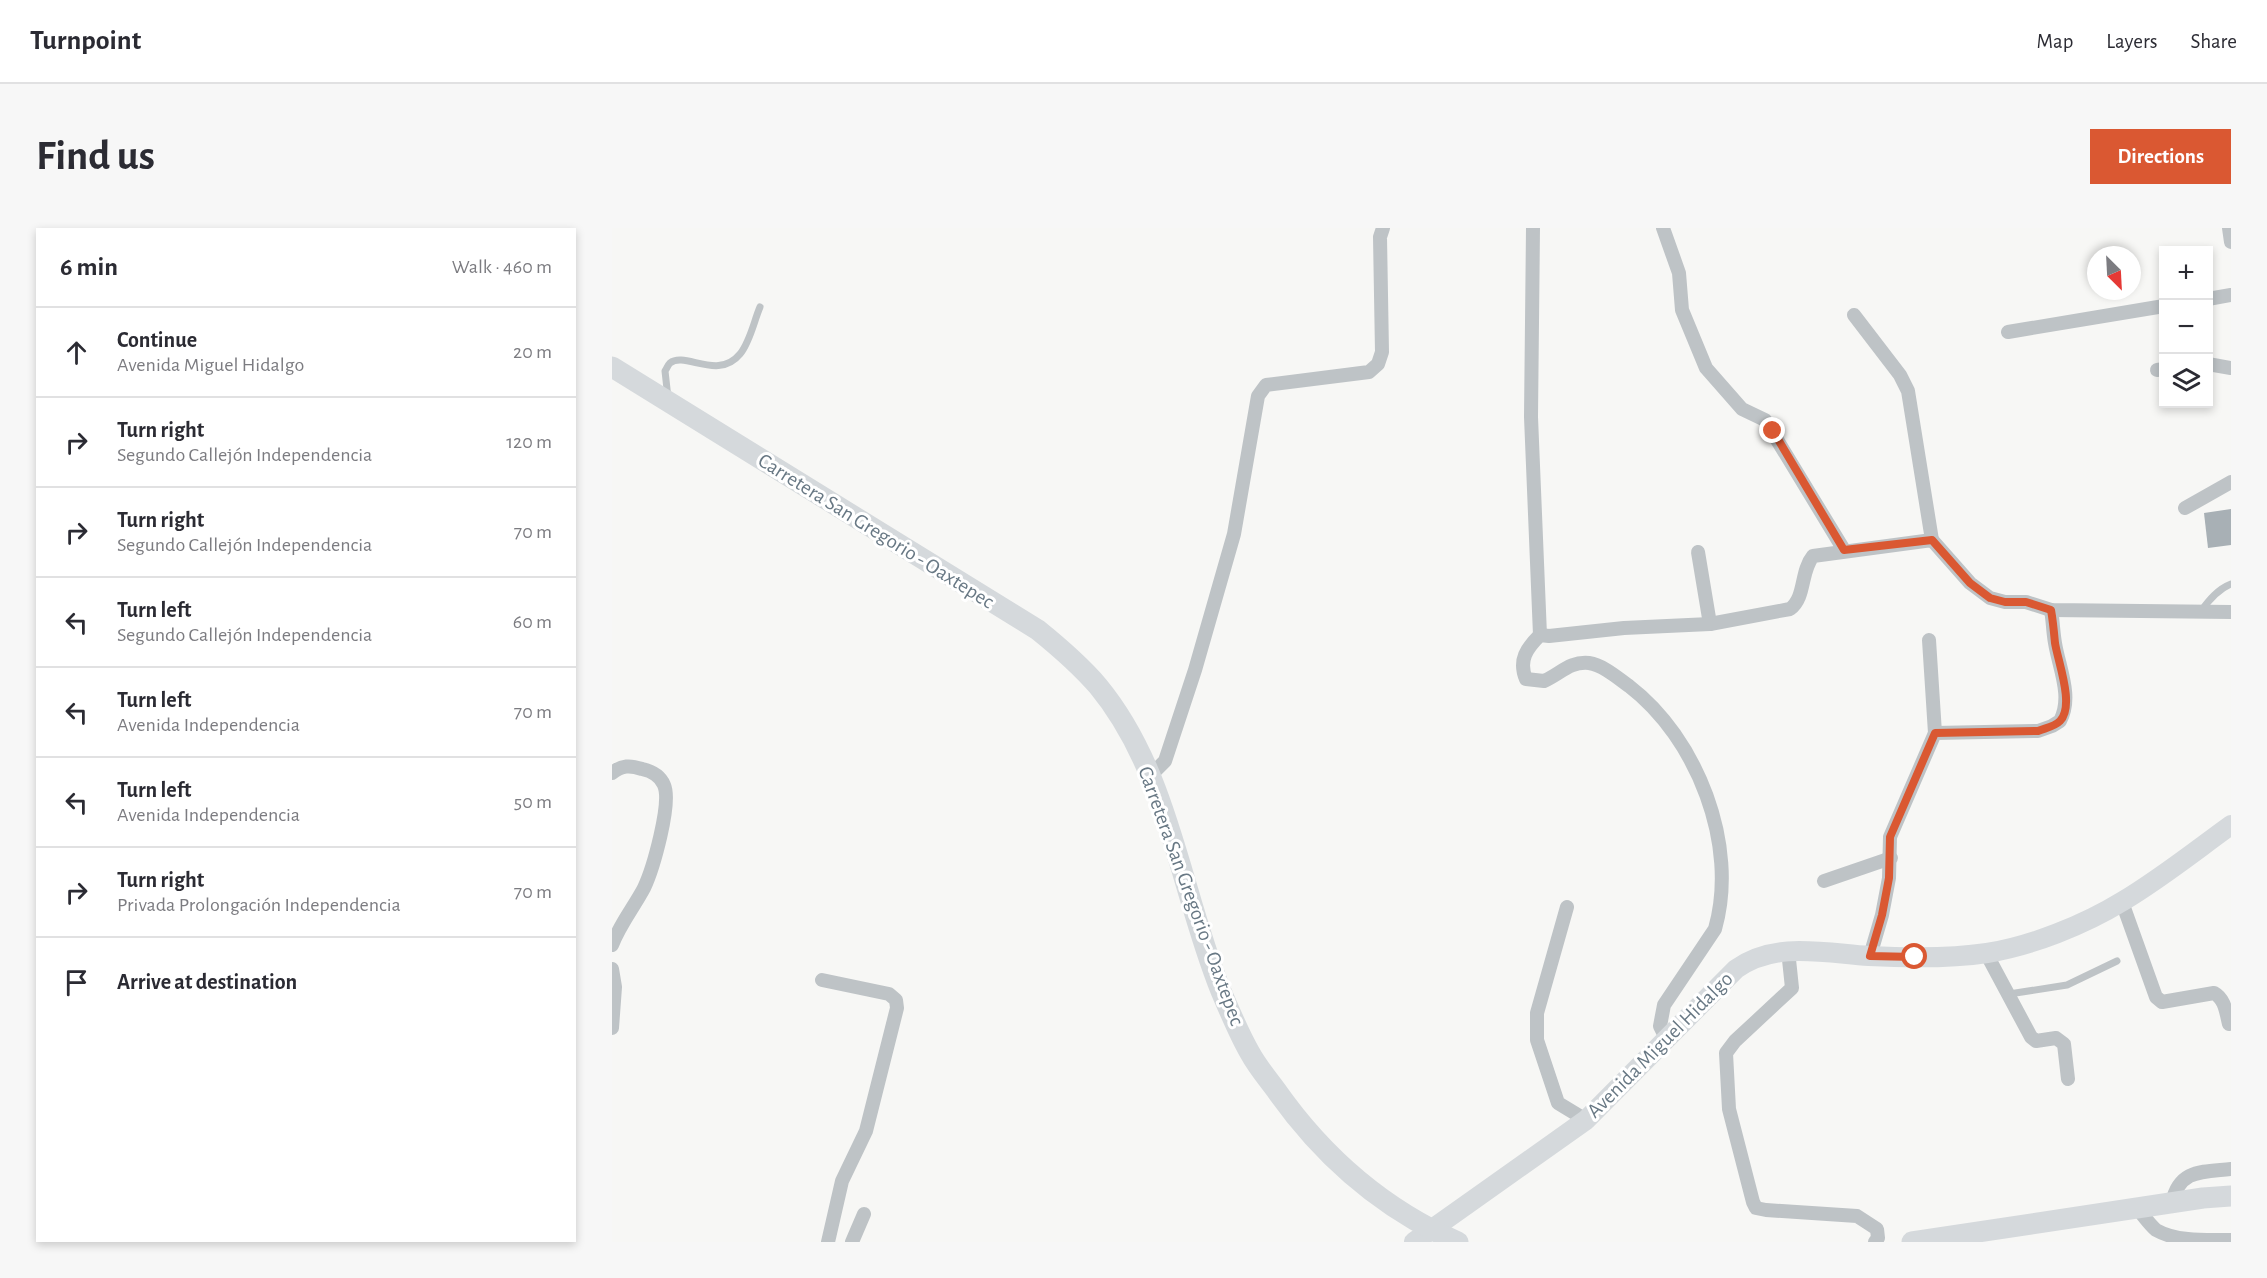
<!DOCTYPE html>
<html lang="en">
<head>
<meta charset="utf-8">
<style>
	body { margin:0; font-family:"Alegreya Sans",sans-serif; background:#f7f7f7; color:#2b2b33 }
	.controls { position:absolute; right:18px; top:18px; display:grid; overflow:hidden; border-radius:0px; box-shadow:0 3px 9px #0003 }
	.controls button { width:54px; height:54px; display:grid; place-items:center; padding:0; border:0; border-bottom:2px solid #e1e1e2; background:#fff; color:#2b2b33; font:30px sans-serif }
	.compass { position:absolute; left:1475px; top:18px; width:54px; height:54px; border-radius:50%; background:#fff; box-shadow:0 3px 9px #0003; rotate:156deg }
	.stop { position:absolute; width:18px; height:18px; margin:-14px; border:4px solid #da5832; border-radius:50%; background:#fff }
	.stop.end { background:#da5832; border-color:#fff; box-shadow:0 2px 6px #0008 }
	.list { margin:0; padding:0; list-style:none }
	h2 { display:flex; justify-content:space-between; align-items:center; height:78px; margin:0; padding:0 24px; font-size:26px }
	h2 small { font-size:20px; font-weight:400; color:#7c7c81 }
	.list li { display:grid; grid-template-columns:39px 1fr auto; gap:18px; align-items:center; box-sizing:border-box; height:90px; padding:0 24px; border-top:2px solid #e1e1e2 }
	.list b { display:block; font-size:22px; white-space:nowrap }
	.list p { margin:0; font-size:20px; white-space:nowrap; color:#7c7c81 }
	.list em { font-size:20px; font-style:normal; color:#7c7c81 }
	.icon { flex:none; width:33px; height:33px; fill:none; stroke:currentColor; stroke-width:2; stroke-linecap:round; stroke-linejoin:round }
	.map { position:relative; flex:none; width:1619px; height:1014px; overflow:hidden; border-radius:0px }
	header { display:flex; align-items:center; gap:36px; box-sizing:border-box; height:84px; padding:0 30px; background:#fff; border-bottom:2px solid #e1e1e2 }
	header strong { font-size:28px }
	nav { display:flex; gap:33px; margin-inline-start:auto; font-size:21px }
	.intro { display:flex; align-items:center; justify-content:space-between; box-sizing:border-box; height:144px; padding:0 36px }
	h1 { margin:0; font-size:42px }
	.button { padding:15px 27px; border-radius:0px; background:#da5832; color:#fff; font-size:21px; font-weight:700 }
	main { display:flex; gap:36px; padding:0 36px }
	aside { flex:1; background:#fff; border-radius:0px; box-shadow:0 3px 9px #0003 }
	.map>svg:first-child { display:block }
	.building { fill:#a8b0b5 }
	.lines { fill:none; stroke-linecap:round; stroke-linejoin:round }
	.service { stroke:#bec3c6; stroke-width:7 }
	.minor { stroke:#bec3c6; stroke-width:14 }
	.secondary { stroke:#d5d9dc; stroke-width:20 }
	.primary { stroke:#d5d9dc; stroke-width:21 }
	.route { stroke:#da5832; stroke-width:8 }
	.labels { text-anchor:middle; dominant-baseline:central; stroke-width:6; stroke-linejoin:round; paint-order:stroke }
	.street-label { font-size:21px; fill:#687884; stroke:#fff }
</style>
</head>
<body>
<header>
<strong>Turnpoint</strong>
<nav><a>Map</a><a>Layers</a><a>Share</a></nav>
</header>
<div class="intro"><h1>Find us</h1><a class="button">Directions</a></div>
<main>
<aside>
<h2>6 min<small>Walk · 460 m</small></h2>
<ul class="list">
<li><svg class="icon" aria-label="ahead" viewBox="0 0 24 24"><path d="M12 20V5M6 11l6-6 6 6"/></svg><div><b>Continue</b><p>Avenida Miguel Hidalgo</p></div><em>20 m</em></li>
<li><svg class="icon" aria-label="right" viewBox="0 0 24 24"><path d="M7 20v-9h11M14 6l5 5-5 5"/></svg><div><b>Turn right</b><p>Segundo Callejón Independencia</p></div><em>120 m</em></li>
<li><svg class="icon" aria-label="right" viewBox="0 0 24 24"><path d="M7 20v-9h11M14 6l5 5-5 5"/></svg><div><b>Turn right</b><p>Segundo Callejón Independencia</p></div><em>70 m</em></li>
<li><svg class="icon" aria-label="left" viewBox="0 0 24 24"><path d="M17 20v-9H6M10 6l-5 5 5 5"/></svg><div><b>Turn left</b><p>Segundo Callejón Independencia</p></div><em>60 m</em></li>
<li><svg class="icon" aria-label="left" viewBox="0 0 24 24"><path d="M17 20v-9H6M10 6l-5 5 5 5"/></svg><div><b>Turn left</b><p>Avenida Independencia</p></div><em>70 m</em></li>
<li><svg class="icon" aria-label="left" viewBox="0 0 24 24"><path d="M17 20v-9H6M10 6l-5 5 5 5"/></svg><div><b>Turn left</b><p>Avenida Independencia</p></div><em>50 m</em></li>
<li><svg class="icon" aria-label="right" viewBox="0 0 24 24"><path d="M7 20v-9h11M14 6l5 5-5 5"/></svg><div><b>Turn right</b><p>Privada Prolongación Independencia</p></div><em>70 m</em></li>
<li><svg class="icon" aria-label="arrive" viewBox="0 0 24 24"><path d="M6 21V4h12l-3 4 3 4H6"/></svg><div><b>Arrive at destination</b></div></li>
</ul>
</aside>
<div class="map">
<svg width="1619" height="1014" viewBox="0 0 1619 1014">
	<rect width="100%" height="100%" fill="#f7f7f5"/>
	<path class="building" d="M1619 281V317L1596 320 1592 285Z"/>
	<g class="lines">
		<g class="service">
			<path d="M56 170 53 143C55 140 56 137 58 135 73 123 106 153 128 126 138 114 142 93 148 79"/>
			<path d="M1589 383C1597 372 1606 361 1619 356"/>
			<path d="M1397 766 1455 757 1505 733"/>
		</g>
		<g class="minor">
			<path d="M921 0 919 189 928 407"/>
			<path d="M1051 0 1067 45 1070 82 1094 140 1130 181 1153 192 1232 322"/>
			<path d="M1617 0 1619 14"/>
			<path d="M1596 71 1619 67"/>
			<path d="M1242 87 1288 147 1296 163 1320 312"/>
			<path d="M1396 104 1552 78"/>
			<path d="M1596 136 1619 140"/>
			<path d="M1545 142 1552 141"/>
			<path d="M1573 280 1619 254"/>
			<path d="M1086 324 1098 396"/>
			<path d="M1317 412 1323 505"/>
			<path d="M0 545C10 537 18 537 30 541 39 543 48 547 52 557 60 575 41 641 32 660 22 679 8 696 0 717"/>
			<path d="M539 547 553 533 583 442 622 306 646 168 654 157 757 144 766 136 770 124 768 9 771 0"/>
			<path d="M1212 653 1279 630"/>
			<path d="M1510 674 1544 769 1550 774 1602 765C1613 771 1614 784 1617 796"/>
			<path d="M955 679 925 785V812L946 875 974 892"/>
			<path d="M1176 722 1180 760 1123 813 1114 825 1117 881 1141 974 1144 980 1154 982 1245 988 1265 1001 1266 1010 1263 1014"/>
			<path d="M1374 725 1419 809 1424 813 1444 810 1452 816 1456 851"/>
			<path d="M1258 728 1270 687 1277 650 1278 609 1323 505 1426 503 1440 498 1448 493C1461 469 1447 440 1443 415 1441 404 1441 393 1439 382"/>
			<path d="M0 741 3 759 0 800"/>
			<path d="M210 752 277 766 284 772 285 780 254 903 230 953 216 1014"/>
			<path d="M1055 812 1048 798 1052 777 1103 701C1127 617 1085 510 1017 458 1006 450 991 437 977 435 958 433 948 446 932 453L914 451C906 432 915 420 928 407L937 408 1012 400 1098 396 1178 381C1194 369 1188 344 1201 328L1320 312 1358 355 1378 370 1393 374H1414L1439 382 1619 384"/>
			<path d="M1560 975C1567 941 1590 944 1619 941"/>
			<path d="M1525 980C1531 987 1537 996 1544 1002 1565 1014 1595 1012 1619 1012"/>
			<path d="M240 1014 252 986"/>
		</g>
		<path class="secondary" d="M802 1014 974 892 1124 741C1163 713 1212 725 1257 728 1296 730 1336 731 1375 725 1419 718 1472 697 1511 673 1548 651 1583 623 1619 597"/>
		<g class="primary">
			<path d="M0 139 426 402C447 419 468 437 486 458 557 544 568 662 609 763 618 784 627 806 638 825 645 838 655 850 664 862 711 929 771 981 846 1014"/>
			<path d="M1300 1014 1591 970 1619 968"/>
		</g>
	</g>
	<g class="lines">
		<path class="route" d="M1161 203 1232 322 1320 312 1358 355 1378 370 1393 374H1414L1439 382C1441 393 1442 404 1443 415 1446 434 1463 478 1448 493 1442 499 1433 500 1426 503L1323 505 1278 609 1277 650 1270 687 1258 728 1303 729"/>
	</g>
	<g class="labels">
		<g class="street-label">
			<text transform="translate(264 303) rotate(32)">Carretera San Gregorio - Oaxtepec</text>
			<text transform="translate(579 668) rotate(70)">Carretera San Gregorio - Oaxtepec</text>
			<text transform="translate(1048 817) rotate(-45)">Avenida Miguel Hidalgo</text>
		</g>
	</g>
</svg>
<div class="controls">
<button>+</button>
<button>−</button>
<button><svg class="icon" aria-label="layers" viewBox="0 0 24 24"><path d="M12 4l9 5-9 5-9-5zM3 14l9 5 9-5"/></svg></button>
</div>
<svg class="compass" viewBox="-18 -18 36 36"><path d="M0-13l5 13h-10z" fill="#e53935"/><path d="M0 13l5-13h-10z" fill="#7c7c81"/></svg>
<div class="stop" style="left:1303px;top:729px"></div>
<div class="stop end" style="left:1161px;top:203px"></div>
</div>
</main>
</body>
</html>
